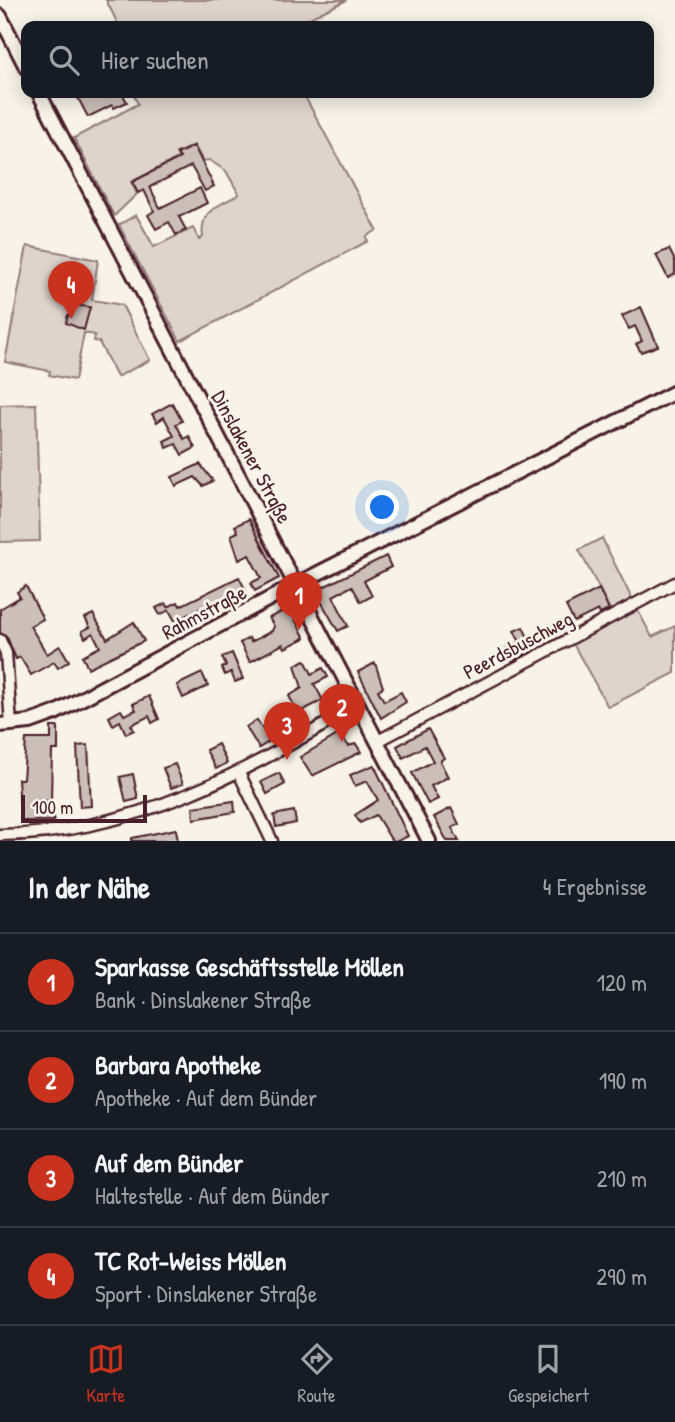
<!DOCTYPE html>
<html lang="de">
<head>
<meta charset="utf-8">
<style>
	body { margin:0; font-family:"Patrick Hand",sans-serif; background:#20242c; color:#f1f3f6 }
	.scale { position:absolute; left:21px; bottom:18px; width:126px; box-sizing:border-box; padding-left:7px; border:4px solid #4a1f2b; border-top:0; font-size:19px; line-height:24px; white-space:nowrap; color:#4a1f2b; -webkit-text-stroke:5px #f7f3e8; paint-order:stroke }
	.you { position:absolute; left:383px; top:508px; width:24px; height:24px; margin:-18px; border:5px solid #fff; border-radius:50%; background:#1a73e8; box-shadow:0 0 0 10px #1a73e833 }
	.badge { display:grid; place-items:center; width:46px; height:46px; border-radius:50%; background:#c8321e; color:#fff; font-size:23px; font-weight:700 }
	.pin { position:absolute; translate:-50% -58px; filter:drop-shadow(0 2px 4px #0008) }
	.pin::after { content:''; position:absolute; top:37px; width:24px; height:21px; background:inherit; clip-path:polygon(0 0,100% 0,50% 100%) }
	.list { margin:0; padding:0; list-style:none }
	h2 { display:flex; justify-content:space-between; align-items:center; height:91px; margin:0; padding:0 28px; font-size:30px }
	h2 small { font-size:23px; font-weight:400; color:#9ea1a6 }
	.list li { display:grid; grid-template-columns:46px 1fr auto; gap:21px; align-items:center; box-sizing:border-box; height:98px; padding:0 28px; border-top:2px solid #363941 }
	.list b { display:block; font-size:26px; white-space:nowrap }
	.list p { margin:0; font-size:23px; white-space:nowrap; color:#9ea1a6 }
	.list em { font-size:23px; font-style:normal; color:#9ea1a6 }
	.icon { flex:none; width:38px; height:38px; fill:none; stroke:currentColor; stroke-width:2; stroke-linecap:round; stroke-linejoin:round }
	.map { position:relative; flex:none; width:675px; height:841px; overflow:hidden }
	.search { position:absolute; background:#171b24; box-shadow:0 4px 18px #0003; left:21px; right:21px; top:21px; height:77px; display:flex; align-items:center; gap:18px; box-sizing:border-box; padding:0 24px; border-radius:14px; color:#9ea1a6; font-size:26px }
	.sheet { height:483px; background:#171b24 }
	nav { display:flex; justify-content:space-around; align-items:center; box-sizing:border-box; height:98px; border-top:2px solid #363941; background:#171b24; font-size:19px; color:#9ea1a6 }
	nav a { display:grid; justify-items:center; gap:4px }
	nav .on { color:#c8321e }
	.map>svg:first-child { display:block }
	.green { fill:#ded4cc; stroke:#947a7c; stroke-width:2 }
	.building { fill:#ccbfb9; stroke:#4a1f2b; stroke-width:2 }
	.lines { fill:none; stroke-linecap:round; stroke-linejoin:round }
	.minor-casing { stroke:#4a1f2b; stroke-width:15 }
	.major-casing { stroke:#4a1f2b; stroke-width:18 }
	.minor { stroke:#f7f3e8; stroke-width:10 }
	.major { stroke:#f7f3e8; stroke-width:12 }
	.labels { text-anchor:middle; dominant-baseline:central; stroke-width:6; stroke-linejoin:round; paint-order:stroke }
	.street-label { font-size:21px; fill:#4a1f2b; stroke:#f7f3e8 }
</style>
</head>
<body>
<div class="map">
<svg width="675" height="841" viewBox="0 0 675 841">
	<rect width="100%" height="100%" fill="#f7f3e8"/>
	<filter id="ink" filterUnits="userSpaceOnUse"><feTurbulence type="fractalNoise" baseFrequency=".0143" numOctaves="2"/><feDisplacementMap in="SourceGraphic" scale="14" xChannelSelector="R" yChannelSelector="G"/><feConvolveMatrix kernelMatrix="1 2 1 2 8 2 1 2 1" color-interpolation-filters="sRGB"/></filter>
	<g filter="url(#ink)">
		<g class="green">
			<path d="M106 0H347L293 26H119Z"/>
			<path d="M133 93H303L377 230 366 237 368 241 180 341 119 225 136 215 154 247 193 228 199 240 203 237C199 209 220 206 239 194L226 171 209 160 203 161 194 145 176 153 178 158 131 182 137 194 114 216 74 138 138 104Z"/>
			<path d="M27 246 98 260 92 300 122 305 150 360 117 377 99 342 94 341 95 335 84 333 75 380 49 375 50 371 5 362Z"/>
			<path d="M36 404 40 541 0 542V405Z"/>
			<path d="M602 538 632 599 630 604 612 613 579 550Z"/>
			<path d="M636 607 652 637 675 626V673L608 707 572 642Z"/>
		</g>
		<g class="building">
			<path d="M89 93H99L101 97 122 93 127 102 114 108 112 105 88 117 78 98Z"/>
			<path d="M194 146 214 186 205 191 191 166 150 187 160 208 200 188 207 203 179 217 186 230 176 235 169 222 156 229 148 215 154 211 144 190 138 193 132 182 180 158 177 154Z"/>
			<path d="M669 249 675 261V274L668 278 656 255Z"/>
			<path d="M74 305 90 307 84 330 66 323 68 315 72 316Z"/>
			<path d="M641 307 658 346 641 352 636 344 642 341 635 326 629 329 622 316Z"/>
			<path d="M172 403 182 421 176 424 184 439 189 436 195 448 182 455 176 444 167 448 164 441 174 436 164 417 157 422 152 414Z"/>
			<path d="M200 464 213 481 203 486 195 477 176 486 172 477Z"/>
			<path d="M249 519 279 578 255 591 251 583 261 578 258 572 249 555 239 560 231 535 238 532 235 526Z"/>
			<path d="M386 556 391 567 364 581 372 596 361 602 352 586 333 596 348 626 338 631 315 591Z"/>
			<path d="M239 577 246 591 228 600 226 596 175 621 169 610 160 615 156 608 166 603 168 607 178 602 180 606Z"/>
			<path d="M26 586 43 619 30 626 47 654 60 646 69 661 58 668 54 662 31 675 20 657 16 659 7 637 0 633V609L20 597 17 592Z"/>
			<path d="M599 589 609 610 600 614 598 610 574 622 566 606Z"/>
			<path d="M289 608 305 638 285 648 283 644 250 662 240 643 249 638 251 642 272 631 274 626 269 618Z"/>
			<path d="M93 614 107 639 134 622 144 641 88 668 82 656 100 647 93 633 85 638 82 631 90 627 85 618Z"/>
			<path d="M523 627 534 650 512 660 506 648 520 642 514 631Z"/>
			<path d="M232 653 243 679 235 682 231 672 225 675 222 668 226 666 222 657Z"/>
			<path d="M305 660 312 674 323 668 328 677 314 684 323 700 300 712 304 719 280 733 273 720 295 707 289 696 302 688 295 665Z"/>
			<path d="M375 663 383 687 378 690 384 701 401 692 406 702 381 718 358 672Z"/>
			<path d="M202 673 208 686 183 698 177 685Z"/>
			<path d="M149 696 159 719 152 723 149 716 131 725 134 730 126 734 120 721 113 725 109 717 121 710 124 715 136 710 133 704Z"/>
			<path d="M257 720 270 741 259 748 246 727Z"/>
			<path d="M51 727H58V750H52L51 801 33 800V813L54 814V821H21L18 779H23L26 739H51Z"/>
			<path d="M428 729 444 758 440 761 448 777 431 786 438 799 428 804 412 773 433 761 425 746 403 758 397 746Z"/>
			<path d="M341 733 348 746 356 744 361 752 312 776 300 757Z"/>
			<path d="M218 744 227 763 216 769 206 750Z"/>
			<path d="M88 745 91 806 80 807 77 746Z"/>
			<path d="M175 764 183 784 171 788 163 768Z"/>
			<path d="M374 765 408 836 398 841H392L376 815 360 823 355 815 378 800 367 781 355 786 350 775Z"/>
			<path d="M279 773 285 784 267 794 261 782Z"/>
			<path d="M133 774 138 799 126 802 120 777Z"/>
			<path d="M234 801 235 812 194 819 193 807Z"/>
			<path d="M451 808 459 824 452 828 459 841H447L434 817Z"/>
			<path d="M294 811 296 823 276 827 274 815Z"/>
			<path d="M176 829 178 841H132V838Z"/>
		</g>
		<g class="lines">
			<defs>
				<g id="minor">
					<path d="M0 640 6 653 11 725"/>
					<path d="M378 741 675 583"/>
					<path d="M239 773 272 841"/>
					<path d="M0 835C134 834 248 771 359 704"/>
				</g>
				<g id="major">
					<path d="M0 16 26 67"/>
					<path d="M39 93 429 841"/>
					<path d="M0 725 30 722 55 713 297 584 675 392"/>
				</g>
			</defs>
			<use href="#minor" class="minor-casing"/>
			<use href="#major" class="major-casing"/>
			<use href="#minor" class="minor"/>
			<use href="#major" class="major"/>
		</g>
	</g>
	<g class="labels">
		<g class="street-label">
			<text transform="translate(252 457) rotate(62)">Dinslakener Straße</text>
			<text transform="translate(204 612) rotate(-28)">Rahmstraße</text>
			<text transform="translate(518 645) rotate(-28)">Peerdsbuschweg</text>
		</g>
	</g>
</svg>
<div class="scale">100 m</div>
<div class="you"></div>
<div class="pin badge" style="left:299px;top:630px">1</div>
<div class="pin badge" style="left:342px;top:742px">2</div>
<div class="pin badge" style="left:287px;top:760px">3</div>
<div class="pin badge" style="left:71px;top:319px">4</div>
<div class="search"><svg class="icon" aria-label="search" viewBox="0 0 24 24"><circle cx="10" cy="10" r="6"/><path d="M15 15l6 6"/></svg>Hier suchen</div>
</div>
<section class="sheet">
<h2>In der Nähe<small>4 Ergebnisse</small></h2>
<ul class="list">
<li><span class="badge">1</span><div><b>Sparkasse Geschäftsstelle Möllen</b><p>Bank · Dinslakener Straße</p></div><em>120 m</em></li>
<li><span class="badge">2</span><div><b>Barbara Apotheke</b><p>Apotheke · Auf dem Bünder</p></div><em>190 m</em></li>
<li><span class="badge">3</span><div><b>Auf dem Bünder</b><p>Haltestelle · Auf dem Bünder</p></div><em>210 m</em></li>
<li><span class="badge">4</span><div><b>TC Rot-Weiss Möllen</b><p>Sport · Dinslakener Straße</p></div><em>290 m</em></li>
</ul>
</section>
<nav>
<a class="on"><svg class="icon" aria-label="map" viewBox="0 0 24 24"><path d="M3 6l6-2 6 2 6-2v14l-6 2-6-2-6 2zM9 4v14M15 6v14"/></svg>Karte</a>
<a><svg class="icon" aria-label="directions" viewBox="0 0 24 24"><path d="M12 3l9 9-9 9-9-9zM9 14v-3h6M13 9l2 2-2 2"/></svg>Route</a>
<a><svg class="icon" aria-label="saved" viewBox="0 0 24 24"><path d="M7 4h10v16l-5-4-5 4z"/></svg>Gespeichert</a>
</nav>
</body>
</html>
